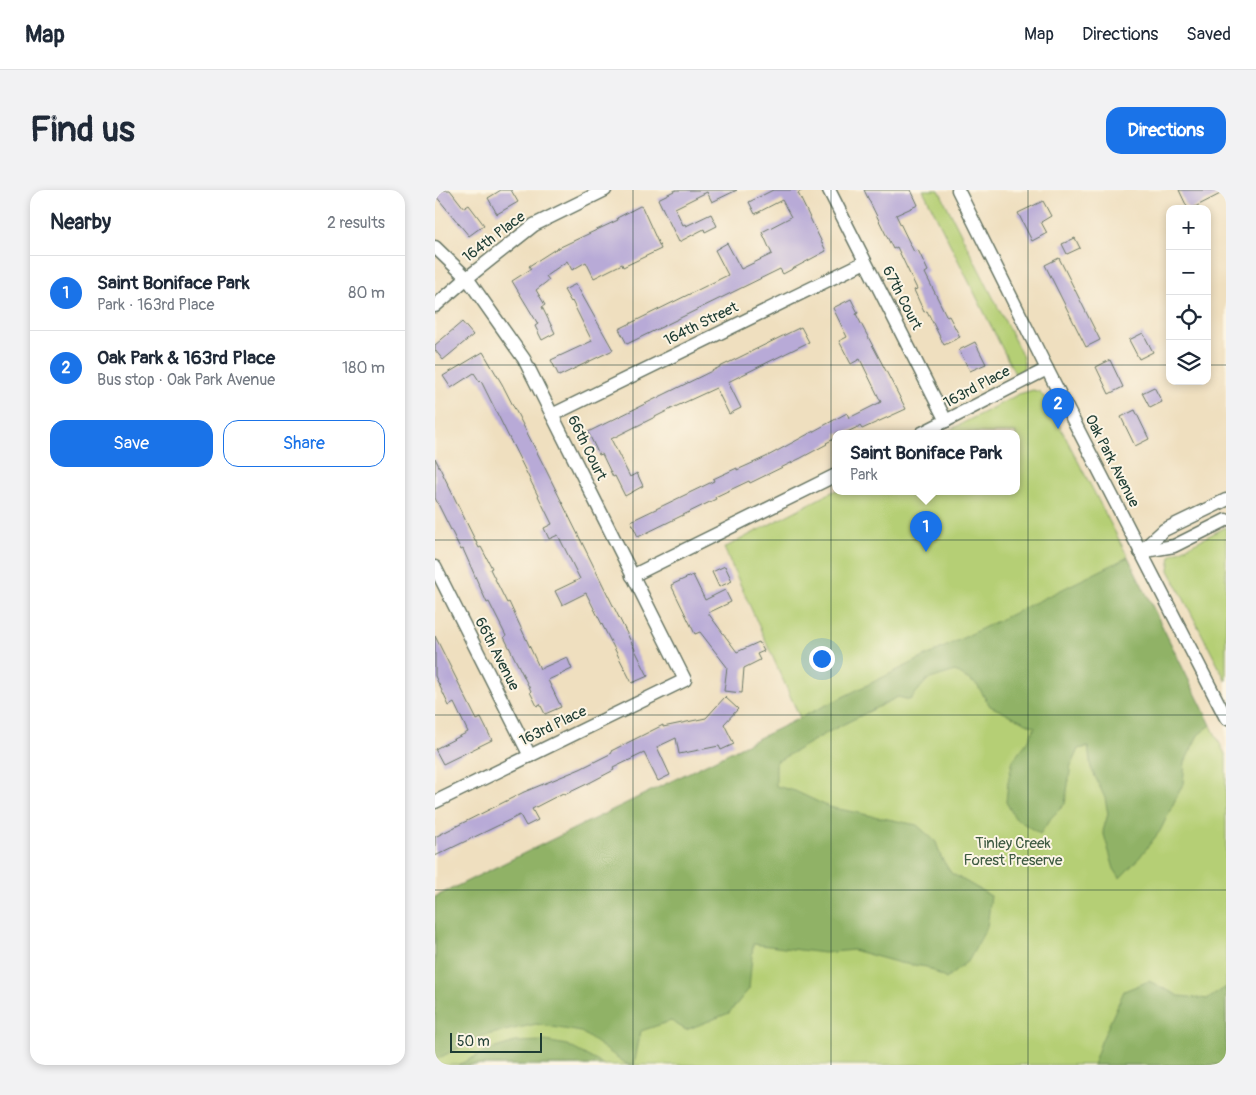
<!DOCTYPE html>
<html lang="en">
<head>
<meta charset="utf-8">
<style>
	body { margin:0; font-family:Pangolin,sans-serif; background:#f2f2f3; color:#1f2937 }
	.controls { position:absolute; right:15px; top:15px; display:grid; overflow:hidden; border-radius:10px; box-shadow:0 2px 8px #0003 }
	.controls button { width:45px; height:45px; display:grid; place-items:center; padding:0; border:0; border-bottom:1px solid #e0e1e3; background:#fff; color:#1f2937; font:25px sans-serif }
	.scale { position:absolute; left:15px; bottom:12px; width:92px; box-sizing:border-box; padding-left:5px; border:2px solid #1f3d34; border-top:0; font-size:14px; line-height:18px; white-space:nowrap; color:#1f3d34; -webkit-text-stroke:4px #fcf5e5; paint-order:stroke }
	.you { position:absolute; left:386px; top:468px; width:18px; height:18px; margin:-12px; border:4px solid #fff; border-radius:50%; background:#1a73e8; box-shadow:0 0 0 8px #1a73e833 }
	.badge { display:grid; place-items:center; width:32px; height:32px; border-radius:50%; background:#1a73e8; color:#fff; font-size:16px; font-weight:700 }
	.pin { position:absolute; translate:-50% -41px; filter:drop-shadow(0 1px 2px #0008) }
	.pin::after { content:''; position:absolute; top:26px; width:18px; height:15px; background:inherit; clip-path:polygon(0 0,100% 0,50% 100%) }
	.popup { position:absolute; left:397px; top:240px; width:188px; height:65px; box-sizing:border-box; display:grid; place-content:center; border-radius:10px; background:#fff; filter:drop-shadow(0 1px 4px #0005); font-size:16px; white-space:nowrap; color:#747a83 }
	.popup b { font-size:19px; color:#1f2937 }
	.popup::after { content:''; position:absolute; left:50%; top:100%; margin-left:-10px; border:10px solid transparent; border-top-color:#fff }
	.list { margin:0; padding:0; list-style:none }
	h2 { display:flex; justify-content:space-between; align-items:center; height:65px; margin:0; padding:0 20px; font-size:21px }
	h2 small { font-size:16px; font-weight:400; color:#747a83 }
	.list li { display:grid; grid-template-columns:32px 1fr auto; gap:15px; align-items:center; box-sizing:border-box; height:75px; padding:0 20px; border-top:1px solid #e0e1e3 }
	.list b { display:block; font-size:19px; white-space:nowrap }
	.list p { margin:0; font-size:16px; white-space:nowrap; color:#747a83 }
	.list em { font-size:16px; font-style:normal; color:#747a83 }
	.actions { display:flex; gap:10px; padding:15px 20px }
	.actions a { flex:1; padding:11px 0; border:1px solid #1a73e8; border-radius:15px; text-align:center; font-size:18px; color:#1a73e8 }
	.actions .main { background:#1a73e8; color:#fff }
	.icon { flex:none; width:28px; height:28px; fill:none; stroke:currentColor; stroke-width:2; stroke-linecap:round; stroke-linejoin:round }
	.map { position:relative; flex:none; width:791px; height:875px; overflow:hidden; border-radius:15px }
	header { display:flex; align-items:center; gap:30px; box-sizing:border-box; height:70px; padding:0 25px; background:#fff; border-bottom:1px solid #e0e1e3 }
	header strong { font-size:24px }
	nav { display:flex; gap:28px; margin-inline-start:auto; font-size:18px }
	.intro { display:flex; align-items:center; justify-content:space-between; box-sizing:border-box; height:120px; padding:0 30px }
	h1 { margin:0; font-size:35px }
	.button { padding:12px 22px; border-radius:15px; background:#1a73e8; color:#fff; font-size:18px; font-weight:700 }
	main { display:flex; gap:30px; padding:0 30px }
	aside { flex:1; background:#fff; border-radius:15px; box-shadow:0 2px 8px #0003 }
	.map>svg:first-child { display:block }
	.green { fill:#b5cf75; stroke:#6a8654 }
	.forest { fill:#90b266; stroke:#58784d }
	.building { fill:#b8aad7 }
	.lines { fill:none; stroke-linecap:round; stroke-linejoin:round }
	.minor-casing { stroke:#687665; stroke-width:15 }
	.minor { stroke:#fff; stroke-width:12 }
	.grid { fill:none; stroke:#1f3d34; stroke-width:1; stroke-opacity:0.55 }
	.labels { text-anchor:middle; dominant-baseline:central; stroke-width:4; stroke-linejoin:round; paint-order:stroke }
	.street-label { font-size:15px; fill:#1f3d34; stroke:#fcf5e5 }
	.park-label { font-size:15px; fill:#3d5a41; stroke:#fcf5e5 }
</style>
</head>
<body>
<header>
<strong>Map</strong>
<nav><a>Map</a><a>Directions</a><a>Saved</a></nav>
</header>
<div class="intro"><h1>Find us</h1><a class="button">Directions</a></div>
<main>
<aside>
<h2>Nearby<small>2 results</small></h2>
<ul class="list">
<li><span class="badge">1</span><div><b>Saint Boniface Park</b><p>Park · 163rd Place</p></div><em>80 m</em></li>
<li><span class="badge">2</span><div><b>Oak Park &amp; 163rd Place</b><p>Bus stop · Oak Park Avenue</p></div><em>180 m</em></li>
</ul>
<div class="actions"><a class="main">Save</a><a>Share</a></div>
</aside>
<div class="map">
<svg width="791" height="875" viewBox="0 0 791 875">
	<rect width="100%" height="100%" fill="#fcf5e5"/>
	<filter id="ink" filterUnits="userSpaceOnUse"><feTurbulence type="fractalNoise" baseFrequency=".02" numOctaves="2"/><feDisplacementMap in="SourceGraphic" scale="10" xChannelSelector="R" yChannelSelector="G"/><feConvolveMatrix kernelMatrix="1 2 1 2 8 2 1 2 1" color-interpolation-filters="sRGB"/></filter>
	<filter id="wash" filterUnits="userSpaceOnUse"><feTurbulence type="fractalNoise" baseFrequency=".0096" numOctaves="4" result="noise"/><feDisplacementMap in="SourceGraphic" scale="20" xChannelSelector="R" yChannelSelector="G"/><feGaussianBlur stdDeviation="1.12" result="paint"/><feColorMatrix in="noise" values="0 0 0 0 0 0 0 0 0 0 0 0 0 0 0 0 0 1.4 0 .05"/><feComposite in="paint" operator="in"/></filter>
	<g filter="url(#wash)">
		<rect width="100%" height="100%" fill="#efdfbf"/>
		<g class="green">
			<path d="M488 0H504L587 165C591 176 589 180 582 188Z"/>
			<path d="M598 200 605 202 610 208 693 367 791 566V875H0V707L365 528 289 358 401 300 581 301V243H509L584 204Z"/>
			<path d="M791 337V491L734 380 736 365Z"/>
		</g>
		<g class="forest">
			<path d="M693 367 776 535 763 545 750 572 748 594 725 641 704 668 685 688 679 679 668 641 673 624 670 608 656 578 653 557 643 559 636 575 630 614 616 628 605 644 580 628 571 612 573 592 578 570 593 551 600 537 555 516 542 495 520 481 492 490 475 510 463 507 399 539 341 572V596L360 601 394 617 482 635 501 652 506 667 516 683 556 706 552 737 534 770 511 789 492 777 465 773 418 760 389 763 318 754 314 799 294 823 251 840 236 831 206 841 199 875H193L146 842 101 834 47 846 0 870V707Z"/>
			<path d="M714 791 744 806 773 809 791 797V875H658L666 852 689 801Z"/>
			<path d="M110 851 132 855 169 875H23L54 860 80 852Z"/>
		</g>
		<g id="blocks">
			<g class="building">
				<path d="M0 0H15L29 18 34 15 49 35 34 46 0 5Z"/>
				<path d="M66 0H76L83 12 62 24 53 8Z"/>
				<path d="M241 0H302L277 12 272 2 240 18 248 35 250 34 251 36 276 24 282 36 270 42 269 39 244 52 223 9Z"/>
				<path d="M338 0H368L363 3 391 61 348 84 345 79 192 154 184 139 293 85 280 60 292 53 306 79 337 64 327 42 356 27 347 10 320 24 314 12Z"/>
				<path d="M429 0H476L483 15 461 25 479 62 483 60 493 81 490 83 512 127 514 126 525 147 509 155 492 121 489 122 479 100 482 99 462 57 458 59Z"/>
				<path d="M744 0H791V1L756 19H753Z"/>
				<path d="M608 11 616 26 606 32 612 43 597 51 583 23Z"/>
				<path d="M205 16 207 17 226 59 188 77 187 74 159 88 151 72 137 80 132 71 111 86 114 90 101 100 110 115 107 117 120 143 107 150 100 136 103 134 77 91 96 79 94 76 119 60 183 30 182 28Z"/>
				<path d="M640 48 645 58 632 64 627 54Z"/>
				<path d="M624 68 665 150 651 157 610 75Z"/>
				<path d="M141 94 178 160 124 186 116 170 157 151 137 111 136 112 129 100Z"/>
				<path d="M416 109 423 123 421 124 471 219 427 239 425 236 410 243H401V248L391 253 392 254 366 268 315 293 314 291 280 307 281 309 203 347 196 331 279 291 278 289 302 278V280L331 267 412 223 414 228 446 212 425 169 416 174 404 151 412 147 398 118Z"/>
				<path d="M27 132 38 145 8 170 0 160V155Z"/>
				<path d="M366 137 374 152 293 192 306 218 294 224 281 198 242 216 176 249 195 287 202 283 208 296 190 306 180 286 178 287 167 264 164 265 153 242Z"/>
				<path d="M708 143 718 162 704 169 694 150Z"/>
				<path d="M540 152 551 174 535 181 524 160Z"/>
				<path d="M48 162 67 194 107 272 213 486 197 493 151 403 127 415 120 401 145 389 123 345 114 349 109 338 117 334 46 191 45 192 39 183 16 198 8 186Z"/>
				<path d="M675 170 688 197 674 204 661 177Z"/>
				<path d="M719 197 727 212 715 218 707 203Z"/>
				<path d="M700 220 714 249 700 256 686 227Z"/>
				<path d="M0 268 44 358 46 357 57 378 55 379 72 413 74 412 105 479 132 467 137 479 113 490 126 517 110 524 105 514 102 516 95 502 96 501 69 447 71 446 54 412 52 413 28 359 26 360 0 308Z"/>
				<path d="M290 376 297 391 284 397 277 382Z"/>
				<path d="M258 385 270 410 290 400 296 412 273 423 302 462 324 452 329 461 322 464 325 470 309 478 307 503 289 501 292 477 265 442 260 444 236 395Z"/>
				<path d="M0 446 42 530 46 528 57 550 8 574 0 559 33 542 19 513 14 516 0 486Z"/>
				<path d="M290 507 303 519 289 534 299 554 286 560 284 556 244 564 241 548 222 557 235 585 223 591 209 563 178 578 179 580 156 592 129 605 128 603 97 619 103 630 91 636 85 625 0 666V647L89 602 145 579 177 563 176 561 228 535V537L271 528Z"/>
			</g>
		</g>
	</g>
	<g filter="url(#ink)">
		<use href="#blocks" fill-opacity="0" stroke="#687665" stroke-width="1"/>
		<g class="lines">
			<defs>
				<g id="minor">
					<path d="M394 0 511 231"/>
					<path d="M523 0 612 179 791 528"/>
					<path d="M0 57 32 88 89 169 250 490 0 612"/>
					<path d="M0 116 32 88 99 35 170 0"/>
					<path d="M117 225 430 72"/>
					<path d="M487 243 612 179"/>
					<path d="M705 362 729 340 791 310"/>
					<path d="M705 362 739 356 791 330"/>
					<path d="M0 377 95 566"/>
					<path d="M197 386 401 285"/>
				</g>
			</defs>
			<use href="#minor" class="minor-casing"/>
			<use href="#minor" class="minor"/>
		</g>
	</g>
	<path class="grid" d="M198 0V875M396 0V875M593 0V875M0 175H735M772 175H791M0 350H791M0 525H791M0 700H791"/>
	<g class="labels">
		<g class="street-label">
			<text transform="translate(59 47) rotate(-37)">164th Place</text>
			<text transform="translate(467 108) rotate(63)">67th Court</text>
			<text transform="translate(266 134) rotate(-26)">164th Street</text>
			<text transform="translate(542 197) rotate(-28)">163rd Place</text>
			<text transform="translate(152 258) rotate(64)">66th Court</text>
			<text transform="translate(677 271) rotate(63)">Oak Park Avenue</text>
			<text transform="translate(62 464) rotate(63)">66th Avenue</text>
			<text transform="translate(118 536) rotate(-26)">163rd Place</text>
		</g>
		<g class="park-label">
			<text x="578" y="653">Tinley Creek<tspan x="578" dy="17">Forest Preserve</tspan></text>
		</g>
	</g>
</svg>
<div class="controls">
<button>+</button>
<button>−</button>
<button><svg class="icon" aria-label="locate" viewBox="0 0 24 24"><circle cx="12" cy="12" r="6"/><path d="M12 2v4M12 18v4M2 12h4M18 12h4"/></svg></button>
<button><svg class="icon" aria-label="layers" viewBox="0 0 24 24"><path d="M12 4l9 5-9 5-9-5zM3 14l9 5 9-5"/></svg></button>
</div>
<div class="scale">50 m</div>
<div class="you"></div>
<div class="pin badge" style="left:491px;top:362px">1</div>
<div class="popup"><b>Saint Boniface Park</b>Park</div>
<div class="pin badge" style="left:623px;top:239px">2</div>
</div>
</main>
</body>
</html>
